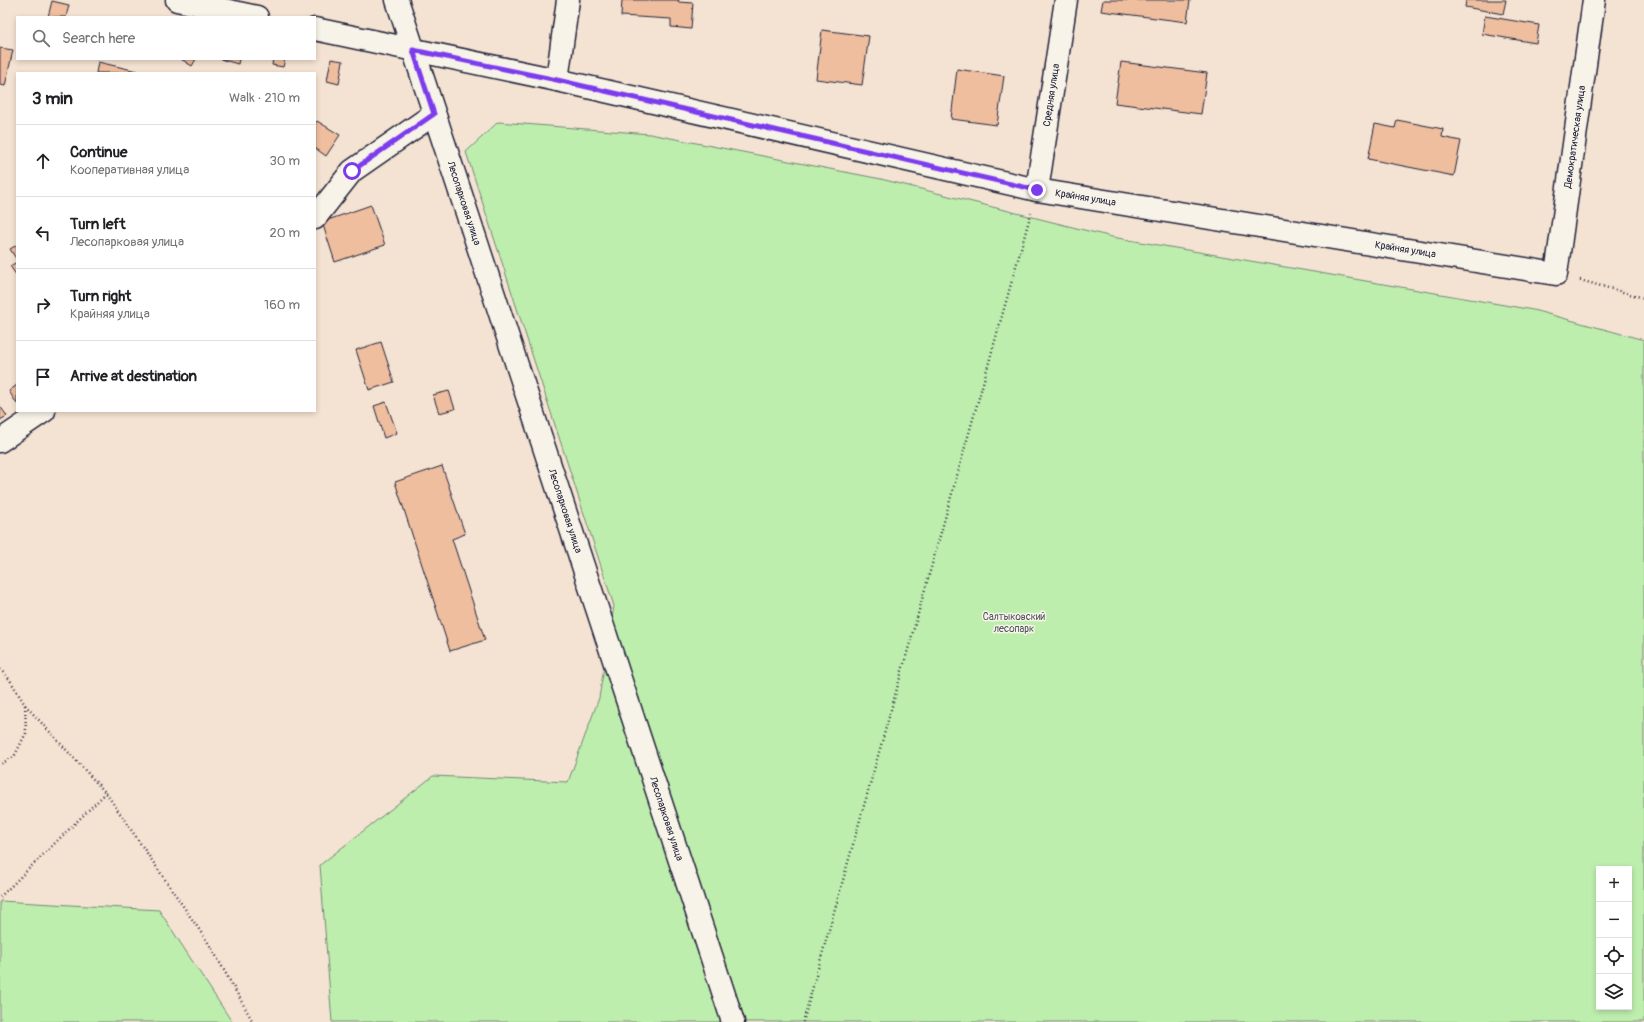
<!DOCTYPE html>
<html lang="en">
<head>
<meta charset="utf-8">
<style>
	body { margin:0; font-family:Pangolin,sans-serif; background:#f6f6f6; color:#202124 }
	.controls { position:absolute; right:12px; bottom:12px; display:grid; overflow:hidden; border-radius:0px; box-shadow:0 2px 6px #0003 }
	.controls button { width:36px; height:36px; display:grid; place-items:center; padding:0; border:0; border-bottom:1px solid #e0e0e0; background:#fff; color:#202124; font:20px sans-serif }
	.stop { position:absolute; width:12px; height:12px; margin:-9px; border:3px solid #7c3aed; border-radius:50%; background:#fff }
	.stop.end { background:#7c3aed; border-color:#fff; box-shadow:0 1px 4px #0008 }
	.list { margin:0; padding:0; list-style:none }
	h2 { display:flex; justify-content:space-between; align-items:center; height:52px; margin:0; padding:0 16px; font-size:17px }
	h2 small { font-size:13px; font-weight:400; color:#757577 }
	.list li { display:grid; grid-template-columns:26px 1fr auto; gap:12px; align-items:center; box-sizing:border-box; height:72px; padding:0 16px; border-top:1px solid #e0e0e0 }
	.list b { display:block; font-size:15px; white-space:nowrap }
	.list p { margin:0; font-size:13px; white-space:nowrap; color:#757577 }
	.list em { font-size:13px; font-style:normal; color:#757577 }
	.icon { flex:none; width:22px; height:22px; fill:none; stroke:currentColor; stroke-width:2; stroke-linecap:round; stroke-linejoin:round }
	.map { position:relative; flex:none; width:1644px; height:1022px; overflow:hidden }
	.search { position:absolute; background:#fff; box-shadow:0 2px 6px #0003; left:16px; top:16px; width:300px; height:44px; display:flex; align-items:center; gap:10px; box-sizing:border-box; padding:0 14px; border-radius:0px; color:#757577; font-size:15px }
	.panel { position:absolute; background:#fff; box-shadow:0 2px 6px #0003; left:16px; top:72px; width:300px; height:340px; border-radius:0px }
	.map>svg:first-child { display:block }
	.green { fill:#beeead; stroke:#708874; fill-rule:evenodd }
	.building { fill:#eebe9e; stroke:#22223b }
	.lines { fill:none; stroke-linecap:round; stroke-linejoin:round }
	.street-casing { stroke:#22223b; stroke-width:25 }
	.path { stroke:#22223b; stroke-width:2.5; stroke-dasharray:1 3; stroke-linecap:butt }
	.street { stroke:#f7f3e8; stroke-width:22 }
	.route { stroke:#7c3aed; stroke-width:5 }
	.labels { text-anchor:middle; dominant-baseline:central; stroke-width:3; stroke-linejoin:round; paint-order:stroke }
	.street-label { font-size:10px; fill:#22223b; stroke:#f7f3e8 }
	.park-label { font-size:10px; fill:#495558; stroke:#f7f3e8 }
</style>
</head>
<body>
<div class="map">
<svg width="1644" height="1022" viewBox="0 0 1644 1022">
	<rect width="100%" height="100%" fill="#f4e3d2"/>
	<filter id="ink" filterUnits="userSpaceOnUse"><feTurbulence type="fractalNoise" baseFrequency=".025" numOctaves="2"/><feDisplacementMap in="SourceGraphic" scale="8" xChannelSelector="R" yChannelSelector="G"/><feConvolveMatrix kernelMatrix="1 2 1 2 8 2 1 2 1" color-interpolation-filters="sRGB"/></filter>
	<g filter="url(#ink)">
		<g class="green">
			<path d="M498 122 650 134 881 179 1112 237 1533 310 1644 340V1022H332L320 865 433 776 568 782 599 698 614 606 466 152ZM1599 869H1629V1007H1599Z"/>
			<path d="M0 901 159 910 232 1022H0Z"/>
		</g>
		<g class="building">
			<path d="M622 0H679L678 2 693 3 691 29 671 27V19L621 16Z"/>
			<path d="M1103 0H1190L1187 22 1101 11Z"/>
			<path d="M1466 0H1506L1503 14 1465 7Z"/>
			<path d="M52 1 69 5 66 17H48Z"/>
			<path d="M1485 16 1539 25 1536 43 1482 34Z"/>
			<path d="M822 30 869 36 862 85 816 79Z"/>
			<path d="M0 48 13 50 5 86 0 85Z"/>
			<path d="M181 59H196L192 66Z"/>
			<path d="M220 59H239L238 64Z"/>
			<path d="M273 59H285L283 67 272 65Z"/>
			<path d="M331 59 343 61 339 84 327 81Z"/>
			<path d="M98 62 137 71 136 73H96Z"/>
			<path d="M1121 62 1207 73 1201 114 1115 103Z"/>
			<path d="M957 69 1004 76 997 125 951 119Z"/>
			<path d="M1397 120 1443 129 1442 137 1461 141 1454 176 1368 159 1375 124 1395 128Z"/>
			<path d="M317 121 340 135 326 156 315 148V124Z"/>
			<path d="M371 205 385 245 335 262 322 222Z"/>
			<path d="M17 245V260L10 249Z"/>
			<path d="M17 262V276L10 266Z"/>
			<path d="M381 342 394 382 369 390 356 350Z"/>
			<path d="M17 385V404L9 391Z"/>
			<path d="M449 391 455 409 439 413 433 395Z"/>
			<path d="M386 402 397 433 384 438 374 406Z"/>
			<path d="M0 406 7 416 0 420Z"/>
			<path d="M442 466 465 534 452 539 485 640 450 651 395 482Z"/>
		</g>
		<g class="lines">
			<defs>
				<g id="street">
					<path d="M177 0 257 17"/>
					<path id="s1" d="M397 0 733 1022"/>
					<path id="s2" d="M315 29 557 80 1037 190 1556 274 1594 0"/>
					<path d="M557 80 568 0"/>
					<path id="s3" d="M1037 190 1066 0"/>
					<path d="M315 218 352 171 434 114"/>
					<path d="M0 441 44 411"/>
				</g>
			</defs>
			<use href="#street" class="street-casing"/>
			<g class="path">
				<path d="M1580 280 1644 298"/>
				<path d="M0 669 10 680 25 705 26 733 14 757 0 764"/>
				<path d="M25 705 106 793 211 947 253 1022"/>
				<path d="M0 897 106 793"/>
				<path d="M803 1022 1031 213"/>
			</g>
			<use href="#street" class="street"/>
		</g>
	</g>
	<g class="lines" filter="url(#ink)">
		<path class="route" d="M352 171 434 114 413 50 557 80 1037 190"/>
	</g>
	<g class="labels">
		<g class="street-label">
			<text stroke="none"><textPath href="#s3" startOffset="96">Средняя улица</textPath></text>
			<text stroke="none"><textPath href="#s2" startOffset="1404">Демократическая улица</textPath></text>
			<text stroke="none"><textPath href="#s2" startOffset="789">Крайняя улица</textPath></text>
			<text stroke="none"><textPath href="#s1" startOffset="214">Лесопарковая улица</textPath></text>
			<text stroke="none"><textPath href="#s2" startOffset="1113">Крайняя улица</textPath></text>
			<text stroke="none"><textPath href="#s1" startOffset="538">Лесопарковая улица</textPath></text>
			<text stroke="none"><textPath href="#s1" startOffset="862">Лесопарковая улица</textPath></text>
		</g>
		<g class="park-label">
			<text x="1014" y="617">Салтыковский<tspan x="1014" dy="12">лесопарк</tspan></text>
		</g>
	</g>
</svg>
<div class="controls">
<button>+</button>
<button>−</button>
<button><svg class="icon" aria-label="locate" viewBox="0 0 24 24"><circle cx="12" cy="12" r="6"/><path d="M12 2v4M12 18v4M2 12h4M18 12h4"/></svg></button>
<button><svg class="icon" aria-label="layers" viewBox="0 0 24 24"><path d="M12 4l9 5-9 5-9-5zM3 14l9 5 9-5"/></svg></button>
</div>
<div class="stop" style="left:352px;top:171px"></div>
<div class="stop end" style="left:1037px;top:190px"></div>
<div class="search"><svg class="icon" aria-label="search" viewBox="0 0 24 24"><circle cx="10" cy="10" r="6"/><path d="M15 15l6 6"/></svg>Search here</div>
<section class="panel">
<h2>3 min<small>Walk · 210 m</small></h2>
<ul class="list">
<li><svg class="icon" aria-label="ahead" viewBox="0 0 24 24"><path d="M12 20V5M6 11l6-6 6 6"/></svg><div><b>Continue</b><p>Кооперативная улица</p></div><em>30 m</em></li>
<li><svg class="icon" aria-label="left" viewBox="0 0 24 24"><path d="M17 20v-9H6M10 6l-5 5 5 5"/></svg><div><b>Turn left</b><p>Лесопарковая улица</p></div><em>20 m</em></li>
<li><svg class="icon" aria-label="right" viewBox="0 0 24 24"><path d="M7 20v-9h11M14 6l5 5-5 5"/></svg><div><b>Turn right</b><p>Крайняя улица</p></div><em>160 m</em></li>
<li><svg class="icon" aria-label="arrive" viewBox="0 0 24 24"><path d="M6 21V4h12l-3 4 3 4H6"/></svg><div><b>Arrive at destination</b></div></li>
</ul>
</section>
</div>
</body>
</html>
